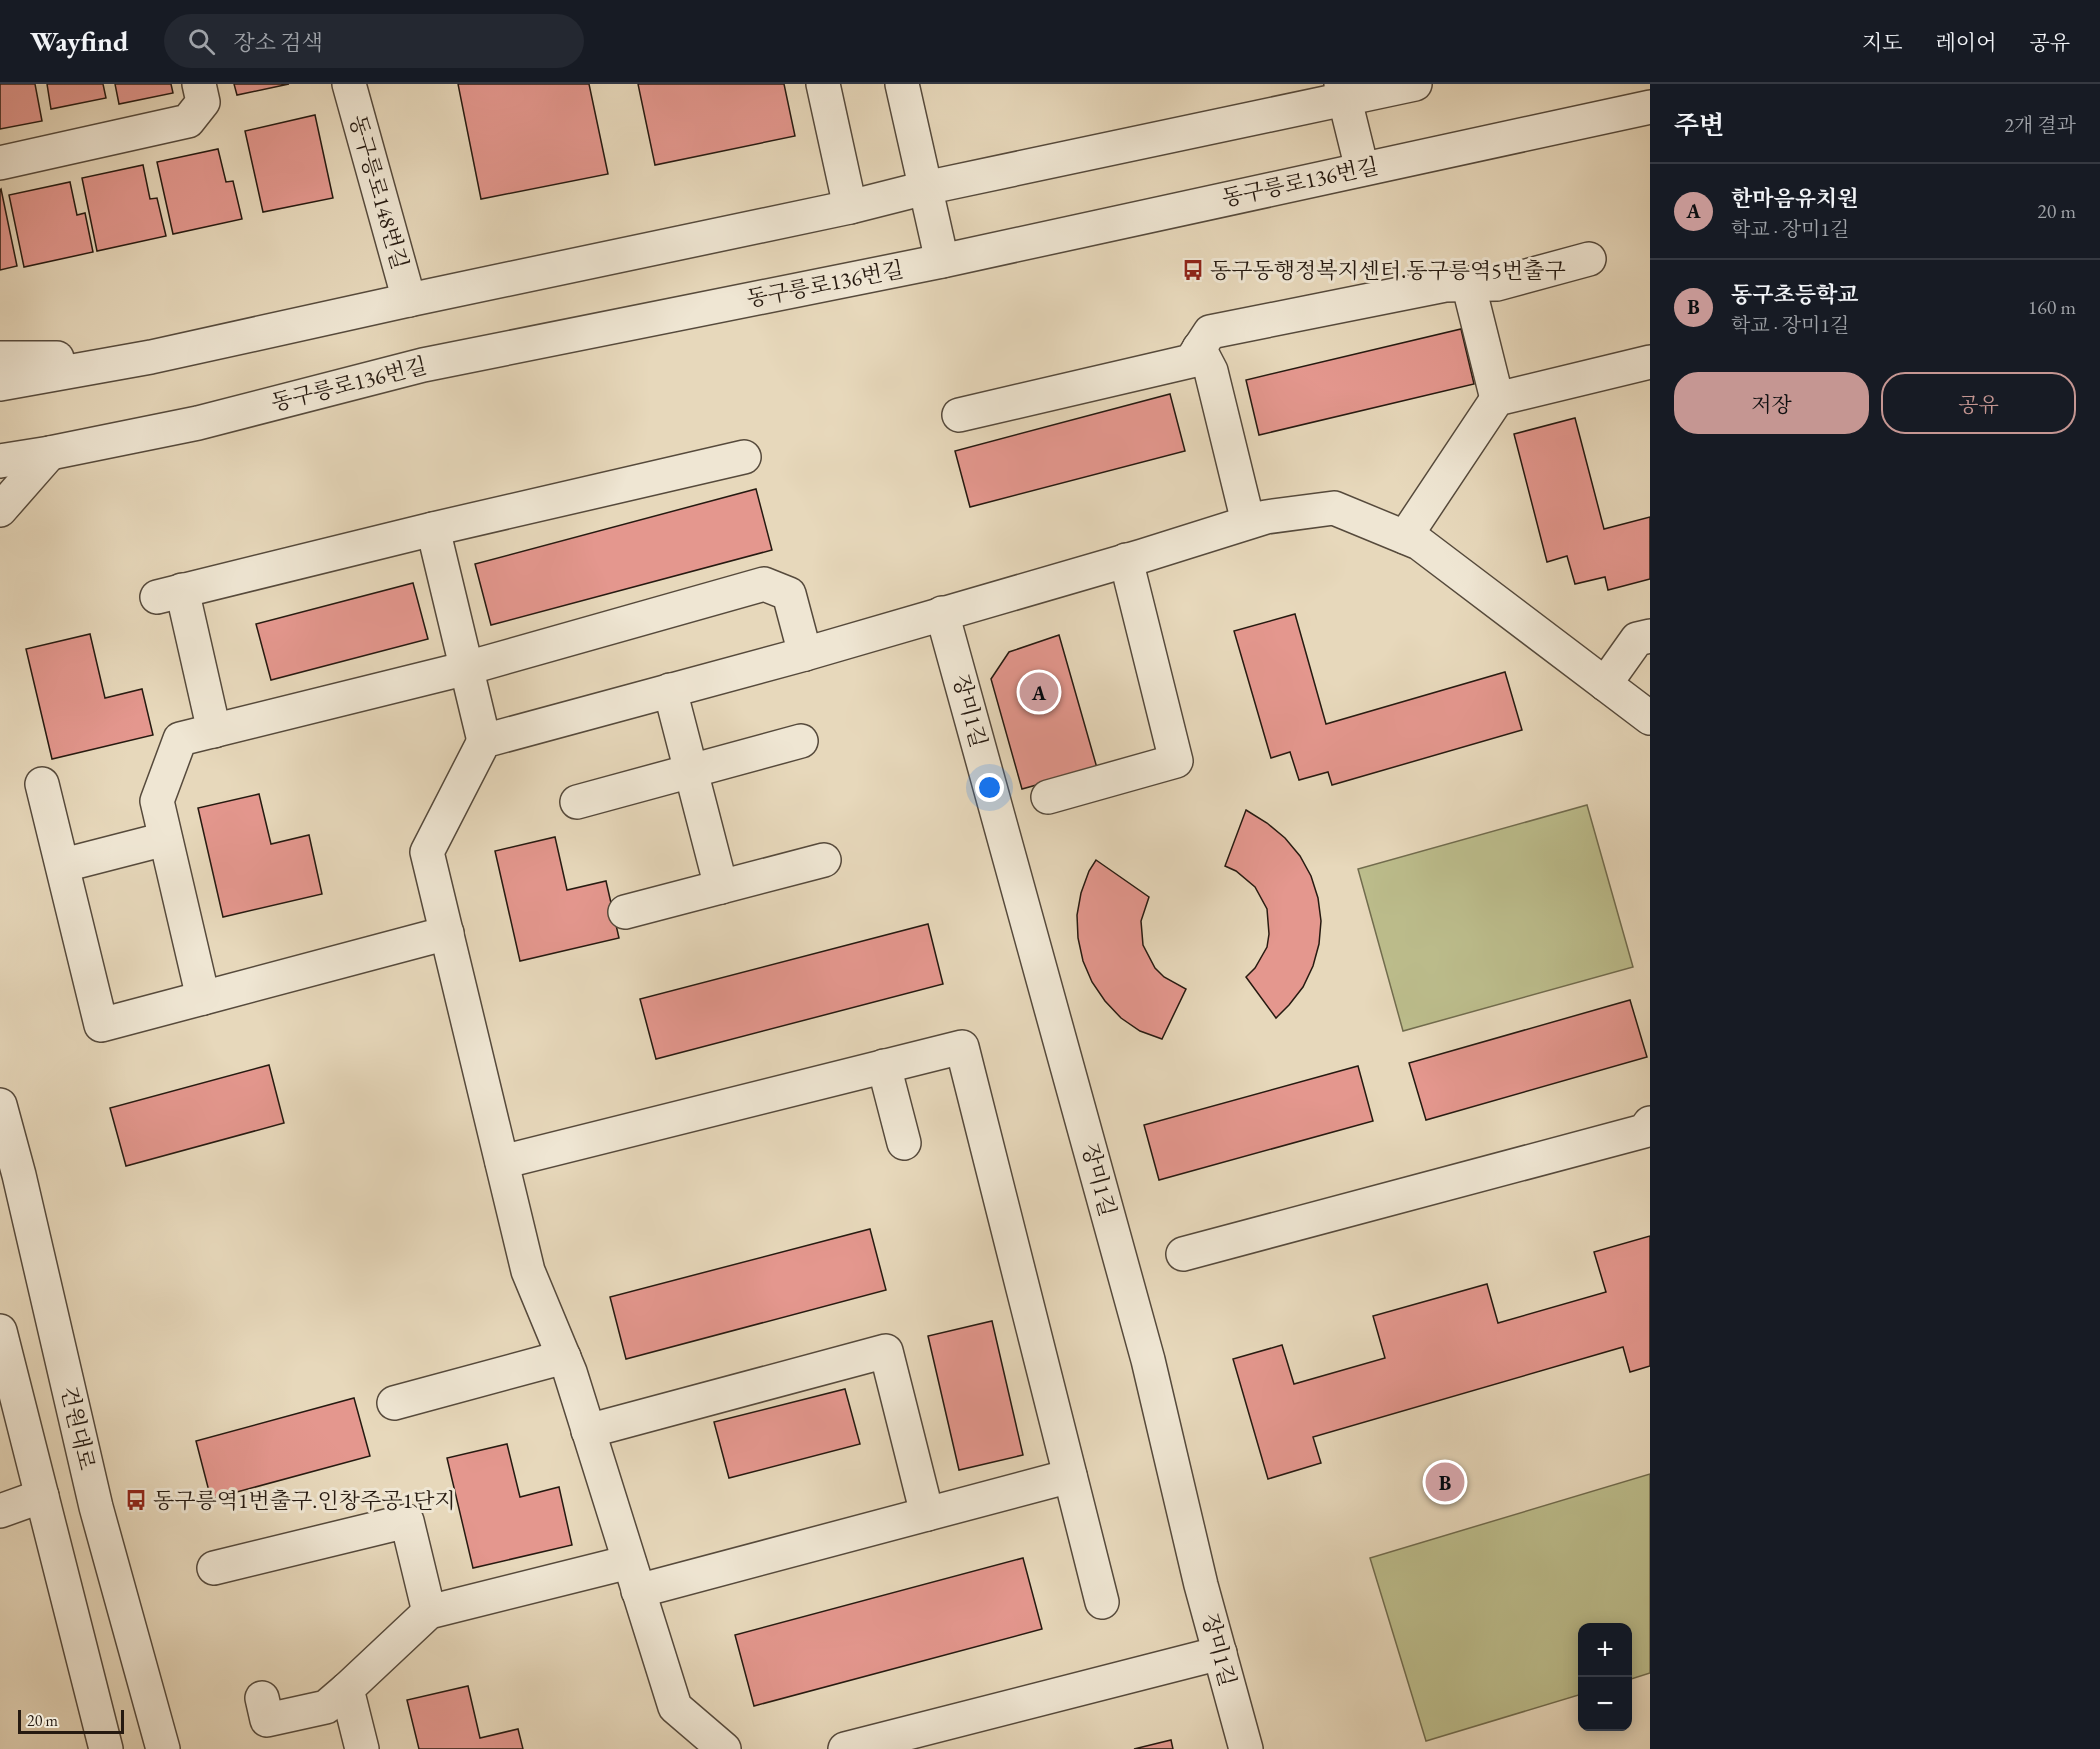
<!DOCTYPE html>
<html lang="ko">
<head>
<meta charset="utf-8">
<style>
	body { margin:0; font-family:"EB Garamond","Noto Serif KR",serif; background:#242831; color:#f1f3f6 }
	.controls { position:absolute; right:18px; bottom:18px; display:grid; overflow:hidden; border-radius:12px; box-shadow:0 3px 15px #0003 }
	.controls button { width:54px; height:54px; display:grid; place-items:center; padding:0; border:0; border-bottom:2px solid #363941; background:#171b24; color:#f1f3f6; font:30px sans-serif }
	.scale { position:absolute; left:18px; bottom:15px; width:106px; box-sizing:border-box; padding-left:6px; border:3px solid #261a11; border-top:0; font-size:16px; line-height:21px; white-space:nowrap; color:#261a11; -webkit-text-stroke:4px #efe6d3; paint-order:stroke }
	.you { position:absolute; left:990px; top:704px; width:21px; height:21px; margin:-15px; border:4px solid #fff; border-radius:50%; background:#1a73e8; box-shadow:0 0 0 9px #1a73e833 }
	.badge { display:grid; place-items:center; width:39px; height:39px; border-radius:50%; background:#c59692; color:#111; font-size:20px; font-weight:700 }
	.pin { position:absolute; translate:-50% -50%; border:3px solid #fff; box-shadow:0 2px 6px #0006 }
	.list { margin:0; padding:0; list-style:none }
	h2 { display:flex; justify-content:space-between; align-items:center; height:78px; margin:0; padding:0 24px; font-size:26px }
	h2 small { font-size:20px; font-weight:400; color:#9ea1a6 }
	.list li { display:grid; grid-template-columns:39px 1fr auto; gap:18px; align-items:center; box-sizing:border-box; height:96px; padding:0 24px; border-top:2px solid #363941 }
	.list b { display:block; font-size:22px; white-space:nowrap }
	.list p { margin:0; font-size:20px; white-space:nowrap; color:#9ea1a6 }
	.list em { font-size:20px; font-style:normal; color:#9ea1a6 }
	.actions { display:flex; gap:12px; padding:18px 24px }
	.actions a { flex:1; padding:14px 0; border:2px solid #c59692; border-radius:24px; text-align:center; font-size:21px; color:#c59692 }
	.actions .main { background:#c59692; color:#111 }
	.icon { flex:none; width:33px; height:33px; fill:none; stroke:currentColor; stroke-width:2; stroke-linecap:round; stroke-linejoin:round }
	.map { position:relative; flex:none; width:1650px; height:1665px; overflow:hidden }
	header { display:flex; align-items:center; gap:36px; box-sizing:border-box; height:84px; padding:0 30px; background:#171b24; border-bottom:2px solid #363941 }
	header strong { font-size:28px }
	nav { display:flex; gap:33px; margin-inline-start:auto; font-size:21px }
	.search { width:420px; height:54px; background:#242831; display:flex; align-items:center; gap:15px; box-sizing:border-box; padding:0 21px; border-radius:33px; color:#9ea1a6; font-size:22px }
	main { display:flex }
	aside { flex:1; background:#171b24 }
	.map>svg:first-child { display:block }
	.green { fill:#bcbd8c; stroke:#716c4e; stroke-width:1.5 }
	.building { fill:#e4978e; stroke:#261a11; stroke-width:1.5 }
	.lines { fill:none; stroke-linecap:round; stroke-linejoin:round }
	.minor-casing { stroke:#564a3c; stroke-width:36 }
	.minor { stroke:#efe6d3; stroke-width:33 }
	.labels { text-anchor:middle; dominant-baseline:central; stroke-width:6; stroke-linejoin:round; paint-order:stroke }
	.street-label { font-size:22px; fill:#261a11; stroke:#efe6d3 }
	.poi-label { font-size:22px; fill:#261a11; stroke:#efe6d3; text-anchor:start }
</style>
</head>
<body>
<header>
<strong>Wayfind</strong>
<div class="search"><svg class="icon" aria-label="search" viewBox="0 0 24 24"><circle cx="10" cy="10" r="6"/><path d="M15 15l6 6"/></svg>장소 검색</div>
<nav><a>지도</a><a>레이어</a><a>공유</a></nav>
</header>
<main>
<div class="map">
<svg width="1650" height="1665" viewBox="0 0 1650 1665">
	<rect width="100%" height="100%" fill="#e7d8bb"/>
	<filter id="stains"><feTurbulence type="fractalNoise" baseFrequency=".00333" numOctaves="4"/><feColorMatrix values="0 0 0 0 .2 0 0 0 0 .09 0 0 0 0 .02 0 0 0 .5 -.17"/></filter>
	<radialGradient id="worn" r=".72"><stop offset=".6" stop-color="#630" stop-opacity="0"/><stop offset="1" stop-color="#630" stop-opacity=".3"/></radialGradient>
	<g class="green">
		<path d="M1587 721 1633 883 1403 947 1358 785Z"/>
		<path d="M1650 1390V1589L1628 1596V1544H1582V1610L1426 1657 1370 1474Z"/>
	</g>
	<g class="building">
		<path d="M0 0H35L42 37 0 45Z"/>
		<path d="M47 0H103L106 14 51 25Z"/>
		<path d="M115 0H171L173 9 119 20Z"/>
		<path d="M234 0H289L237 11Z"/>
		<path d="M458 0H589L608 90 481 115Z"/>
		<path d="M638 0H784L795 52 655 81Z"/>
		<path d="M315 31 333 114 263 128 245 47Z"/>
		<path d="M218 65 226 98 233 97 242 135 173 150 157 78Z"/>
		<path d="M143 81 150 115 157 114 166 152 97 167 82 94Z"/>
		<path d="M70 98 77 131 85 129 93 168 24 183 9 111Z"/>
		<path d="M1 105 17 182 0 186V106Z"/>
		<path d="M1461 245 1474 300 1259 351 1246 296Z"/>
		<path d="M1170 310 1185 367 970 423 955 367Z"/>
		<path d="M1575 334 1604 445 1650 433V495L1608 506 1605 493 1575 500 1567 472 1547 478 1514 350Z"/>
		<path d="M756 405 772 466 491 541 475 480Z"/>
		<path d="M413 499 428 555 271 596 256 540Z"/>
		<path d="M1295 530 1326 640 1505 588 1522 646 1332 701 1328 688 1299 696 1290 668 1271 674 1234 547Z"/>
		<path d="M90 550 105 614 142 605 153 651 52 675 26 565Z"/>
		<path d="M1059 551 1097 684 1022 705 991 595 1009 568Z"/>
		<path d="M259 710 271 760 309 751 322 810 223 833 198 724Z"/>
		<path d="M1246 726 1267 739 1285 754 1300 772 1311 792 1318 814 1321 837 1319 860 1313 882 1303 903 1289 921 1276 934 1246 893 1255 884 1267 863 1269 850 1267 825 1255 803 1236 787 1225 782Z"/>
		<path d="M555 753 567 806 606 797 619 854 520 877 495 767Z"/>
		<path d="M1096 776 1149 813 1141 837 1143 861 1155 884 1164 893 1186 905 1162 955 1140 947 1121 934 1105 917 1092 898 1083 877 1078 854 1077 831 1081 809 1089 787Z"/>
		<path d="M928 840 943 900 656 975 640 915Z"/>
		<path d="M1630 916 1647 973 1426 1036 1409 979Z"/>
		<path d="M269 981 284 1039 126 1082 110 1024Z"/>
		<path d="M1358 982 1373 1037 1159 1096 1144 1041Z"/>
		<path d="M870 1145 886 1206 626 1275 610 1213Z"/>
		<path d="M1650 1152V1282L1630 1288 1623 1263 1313 1353 1321 1379 1268 1395 1233 1275 1282 1261 1294 1300 1385 1274 1373 1232 1487 1200 1498 1239 1606 1208 1594 1168Z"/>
		<path d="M992 1237 1023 1371 959 1386 928 1252Z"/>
		<path d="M845 1305 860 1360 729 1394 714 1338Z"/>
		<path d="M354 1314 370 1372 211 1415 196 1357Z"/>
		<path d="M507 1360 520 1413 559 1403 572 1461 473 1484 447 1374Z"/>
		<path d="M1023 1474 1042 1545 754 1622 735 1551Z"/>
		<path d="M468 1602 480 1654 518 1645 523 1665H419L407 1616Z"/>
		<path d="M1171 1656 1173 1665H1134Z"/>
	</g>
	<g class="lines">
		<defs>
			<g id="minor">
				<path d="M349 0 409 216"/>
				<path d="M823 0 850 123"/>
				<path d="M902 0 942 177"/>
				<path d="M1341 0 1362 85"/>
				<path d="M0 79 188 37 203 18 199 0"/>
				<path d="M1468 199 1497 315"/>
				<path d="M1199 264 1211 287 1248 438"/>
				<path d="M0 274H57"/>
				<path d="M0 300 151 273 409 216 850 123 925 104 1415 0"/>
				<path d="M959 331 1191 277 1210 248 1445 201 1497 200 1589 175"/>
				<path d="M0 377 50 369 198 339 423 281 942 177 1650 23"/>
				<path d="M0 426 50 369"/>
				<path d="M433 445 484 657"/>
				<path d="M1405 453 1497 315 1650 278"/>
				<path d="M182 506 214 647"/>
				<path d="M157 513 433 445 744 373"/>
				<path d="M942 529 1148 1276 1201 1501 1246 1665"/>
				<path d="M1605 600 1637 555 1650 552"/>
				<path d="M670 606 721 803"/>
				<path d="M42 700 101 941 203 914"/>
				<path d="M1048 713 1176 677 1126 476"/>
				<path d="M577 718 801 657"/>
				<path d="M64 781 165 755"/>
				<path d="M625 828 824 776"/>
				<path d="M447 849 203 914 157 717 180 655 467 584 764 500 789 510 805 570"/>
				<path d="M884 982 904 1059"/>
				<path d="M0 1021 19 1091 96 1423 163 1665"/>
				<path d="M502 1078 962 963 1102 1518"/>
				<path d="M1183 1170 1644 1047 1650 1039"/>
				<path d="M0 1247 106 1665"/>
				<path d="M394 1319 564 1273"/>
				<path d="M588 1347 886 1267 927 1430"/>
				<path d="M0 1427 42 1412"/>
				<path d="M214 1484 407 1437 429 1528"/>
				<path d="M638 1507 1070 1392"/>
				<path d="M262 1614 267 1636 326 1623 347 1605"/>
				<path d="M362 1665 347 1605 429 1528 629 1478"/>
				<path d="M724 1665 675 1623 570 1288 528 1187 427 768 484 657 805 570 1142 472 1266 433 1334 424 1419 459 1650 634"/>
				<path d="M845 1665 1220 1569"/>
			</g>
		</defs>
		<use href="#minor" class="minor-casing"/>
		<use href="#minor" class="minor"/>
	</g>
	<defs>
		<symbol id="bus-bare" viewBox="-9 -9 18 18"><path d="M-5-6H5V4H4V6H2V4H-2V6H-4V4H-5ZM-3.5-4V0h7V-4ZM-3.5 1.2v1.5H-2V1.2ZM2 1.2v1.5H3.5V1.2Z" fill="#8f2418" stroke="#efe6d3" stroke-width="2.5" paint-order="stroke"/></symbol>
	</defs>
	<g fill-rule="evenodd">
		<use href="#bus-bare" x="1178" y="171" width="30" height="30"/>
		<use href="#bus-bare" x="121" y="1401" width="30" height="30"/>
	</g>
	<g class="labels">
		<g class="street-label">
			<text transform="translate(1300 98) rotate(-12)">동구릉로136번길</text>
			<text transform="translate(379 108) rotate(74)">동구릉로148번길</text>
			<text transform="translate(825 200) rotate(-11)">동구릉로136번길</text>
			<text transform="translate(349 300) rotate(-14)">동구릉로136번길</text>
			<text transform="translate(970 627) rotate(75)">장미1길</text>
			<text transform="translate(1099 1096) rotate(75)">장미1길</text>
			<text transform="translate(78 1344) rotate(77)">건원대로</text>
			<text transform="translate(1219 1566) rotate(75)">장미1길</text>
		</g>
		<g class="poi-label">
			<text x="1210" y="186">동구동행정복지센터.동구릉역5번출구</text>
			<text x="153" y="1416">동구릉역1번출구.인창주공1단지</text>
		</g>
	</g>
	<rect width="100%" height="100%" filter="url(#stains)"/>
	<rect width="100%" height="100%" fill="url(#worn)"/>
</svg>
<div class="controls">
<button>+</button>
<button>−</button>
</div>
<div class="scale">20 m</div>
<div class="you"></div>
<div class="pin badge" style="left:1039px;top:608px">A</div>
<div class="pin badge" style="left:1445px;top:1398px">B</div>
</div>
<aside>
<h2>주변<small>2개 결과</small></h2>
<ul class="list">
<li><span class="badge">A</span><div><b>한마음유치원</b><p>학교 · 장미1길</p></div><em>20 m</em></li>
<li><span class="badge">B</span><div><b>동구초등학교</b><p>학교 · 장미1길</p></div><em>160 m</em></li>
</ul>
<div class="actions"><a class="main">저장</a><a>공유</a></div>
</aside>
</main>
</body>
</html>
